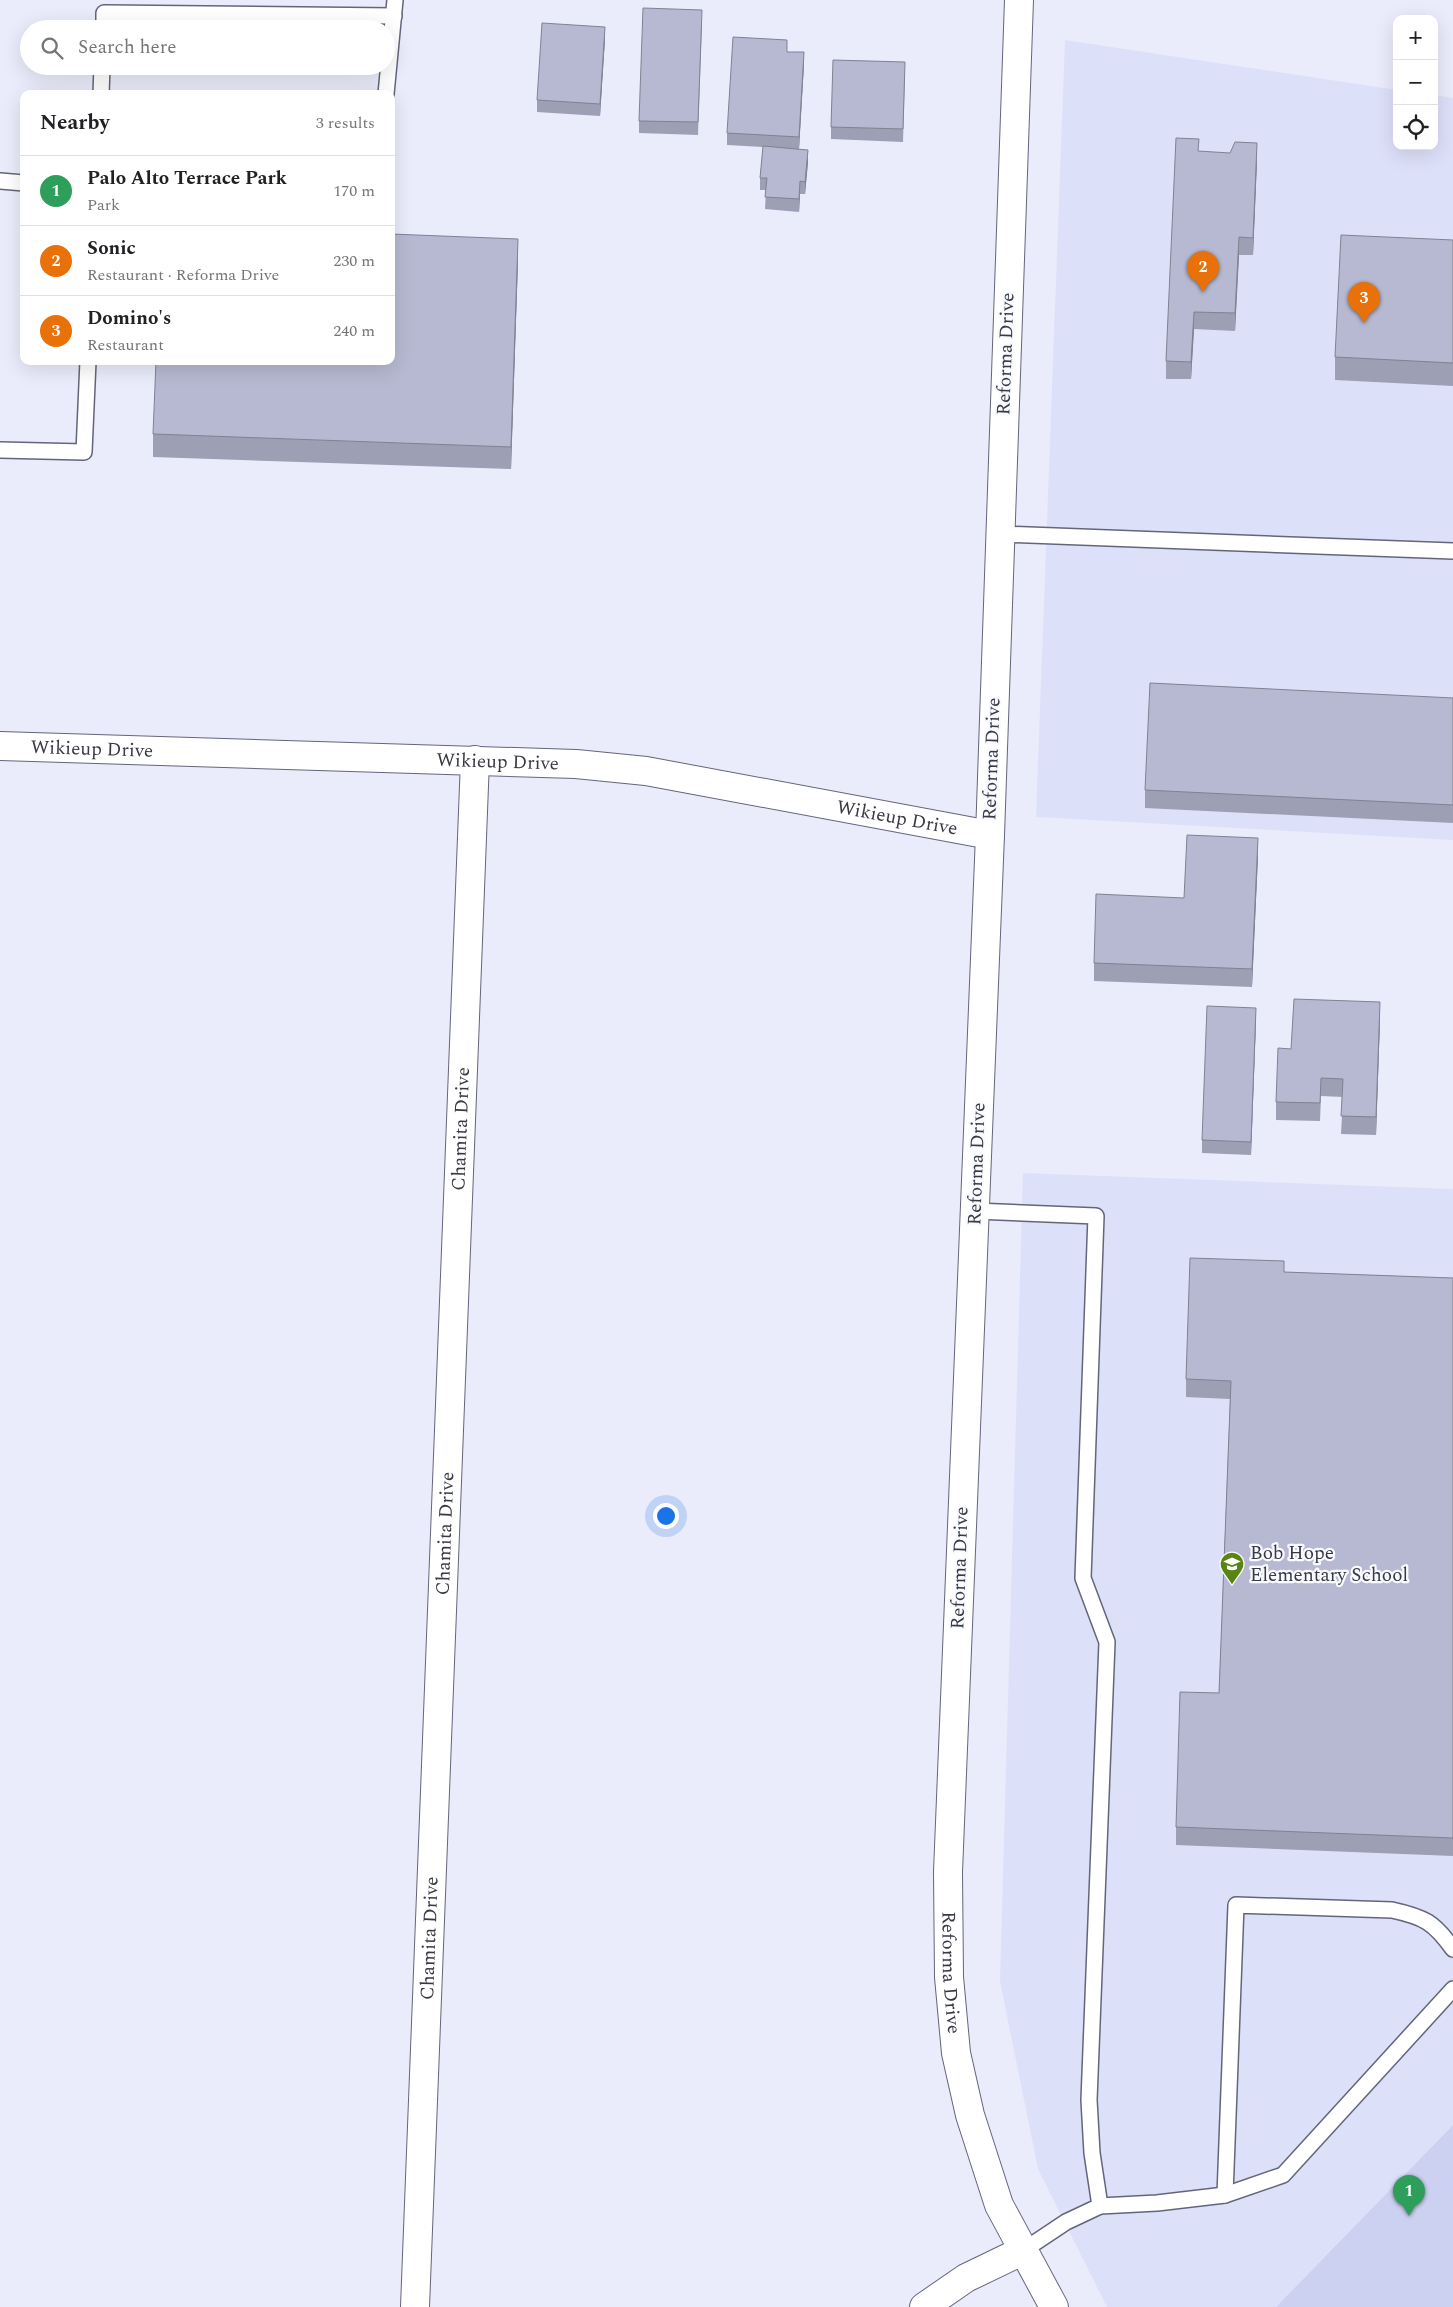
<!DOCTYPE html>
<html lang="en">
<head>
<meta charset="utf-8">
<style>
	body { margin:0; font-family:Spectral,serif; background:#f6f6f6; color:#202124 }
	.controls { position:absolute; right:15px; top:15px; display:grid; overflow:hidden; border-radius:10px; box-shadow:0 5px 20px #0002 }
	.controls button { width:45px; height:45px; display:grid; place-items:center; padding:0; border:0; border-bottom:1px solid #e0e0e0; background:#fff; color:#202124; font:25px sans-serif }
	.you { position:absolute; left:665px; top:1515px; width:18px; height:18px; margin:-12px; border:4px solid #fff; border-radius:50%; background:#1a73e8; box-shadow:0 0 0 8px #1a73e833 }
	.badge { display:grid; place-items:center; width:32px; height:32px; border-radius:50%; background:#0b8043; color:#fff; font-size:16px; font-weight:700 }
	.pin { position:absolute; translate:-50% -41px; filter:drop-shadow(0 1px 2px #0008) }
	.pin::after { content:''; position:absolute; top:26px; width:18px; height:15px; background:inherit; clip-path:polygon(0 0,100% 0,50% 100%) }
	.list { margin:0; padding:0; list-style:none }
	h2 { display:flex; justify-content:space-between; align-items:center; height:65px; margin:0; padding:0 20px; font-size:21px }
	h2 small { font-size:16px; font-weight:400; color:#757577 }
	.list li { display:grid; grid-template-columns:32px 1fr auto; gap:15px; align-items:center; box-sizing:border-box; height:70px; padding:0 20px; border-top:1px solid #e0e0e0 }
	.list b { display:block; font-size:19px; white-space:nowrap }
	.list p { margin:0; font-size:16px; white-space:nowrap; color:#757577 }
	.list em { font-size:16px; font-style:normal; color:#757577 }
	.icon { flex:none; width:28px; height:28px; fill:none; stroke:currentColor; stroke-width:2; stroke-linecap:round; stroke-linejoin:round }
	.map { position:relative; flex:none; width:1453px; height:2307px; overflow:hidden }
	.search { position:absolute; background:#fff; box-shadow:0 5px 20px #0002; left:20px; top:20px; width:375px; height:55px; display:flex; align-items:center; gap:12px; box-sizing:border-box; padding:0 18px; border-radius:28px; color:#757577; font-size:19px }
	.panel { position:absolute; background:#fff; box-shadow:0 5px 20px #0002; left:20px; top:90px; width:375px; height:275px; border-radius:10px }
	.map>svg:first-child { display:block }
	.built { fill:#dde0f9 }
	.green { fill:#ccd1f2 }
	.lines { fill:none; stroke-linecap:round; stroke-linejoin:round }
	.service-casing { stroke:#63667b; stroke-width:18 }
	.minor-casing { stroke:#63667b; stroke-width:30 }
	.service { stroke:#fff; stroke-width:15 }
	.minor { stroke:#fff; stroke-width:28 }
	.wall { fill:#9d9fb4 }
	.shaded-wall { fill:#7f8292 }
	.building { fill:#b6b9d1; stroke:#7f8292 }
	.labels { text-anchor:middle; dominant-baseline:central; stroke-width:4.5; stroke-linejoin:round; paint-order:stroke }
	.street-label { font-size:19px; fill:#383943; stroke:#f9faff }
	.poi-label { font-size:19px; fill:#383943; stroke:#f9faff; text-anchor:start }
</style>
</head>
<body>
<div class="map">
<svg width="1453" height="2307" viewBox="0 0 1453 2307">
	<rect width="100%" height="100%" fill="#eaecfb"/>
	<g class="built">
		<path d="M1065 40 1397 90V146H1434V95L1453 98V840L1036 817Z"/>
		<path d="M1023 1173 1453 1189V2125L1276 2307H1107L1038 2169 1000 1981Z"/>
	</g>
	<path class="green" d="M1453 2125V2307H1276Z"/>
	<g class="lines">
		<defs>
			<g id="service">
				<path d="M104 29V13L394 16"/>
				<path d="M101 94 102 66"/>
				<path d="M386 94 395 0"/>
				<path d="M0 181 24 183"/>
				<path d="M0 450 84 452 88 361"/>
				<path d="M1000 534 1453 551"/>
				<path d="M975 1211 1096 1216 1083 1578 1107 1642 1089 2100 1092 2153 1100 2206"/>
				<path d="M1225 2195 1236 1905 1392 1910C1424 1917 1434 1922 1453 1949"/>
				<path d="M1024 2250 1066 2222 1100 2206 1157 2203 1225 2195 1283 2175 1453 1989"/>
			</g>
			<g id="minor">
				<path id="s1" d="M1019 0 990 835 948 1872 949 1977 956 2053 970 2115 999 2205 1054 2307"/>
				<path id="s2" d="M0 746 576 764 646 771 990 835"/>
				<path id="s3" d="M415 2307 475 760"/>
				<path d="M924 2307 966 2278 1024 2250"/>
			</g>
		</defs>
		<use href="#service" class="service-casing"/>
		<use href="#minor" class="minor-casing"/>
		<use href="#service" class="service"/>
		<use href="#minor" class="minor"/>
	</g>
	<g class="wall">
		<path d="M702 22 698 135 639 133V121Z"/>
		<path d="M605 39 600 116 537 112V100Z"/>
		<path d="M787 52 804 64 799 149 808 162 805 194H800L799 212 765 209 766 190H760V178L763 147 727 145V133Z"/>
		<path d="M905 74 903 142 831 139V127Z"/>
		<path d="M1199 151 1257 161 1253 255H1239L1235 331 1194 329 1191 379H1166V361Z"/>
		<path d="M1453 240V386L1335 380V357Z"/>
		<path d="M518 261 511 469 153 457V434Z"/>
		<path d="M1453 698V823L1145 808V790Z"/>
		<path d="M1258 856 1252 987 1094 981V963L1184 898Z"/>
		<path d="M1256 1020 1251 1155 1202 1153V1140Z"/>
		<path d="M1380 1020 1376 1135 1341 1134 1343 1097 1321 1096 1320 1121 1276 1120V1102L1291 1049Z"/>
		<path d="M1284 1272 1453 1278V1856L1176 1845V1827L1219 1693 1230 1399 1186 1397V1379Z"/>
	</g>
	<g class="shaded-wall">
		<path d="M605 27V39L600 116V104Z"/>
		<path d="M804 52V64L799 149V137Z"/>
		<path d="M1257 143V161L1253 255V238Z"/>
		<path d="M808 150V162L805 194V182Z"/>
		<path d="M800 181V194L799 212V199Z"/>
		<path d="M1239 237V255L1235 331V313Z"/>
		<path d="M518 239V261L511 469V447Z"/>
		<path d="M1194 312V329L1191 379V362Z"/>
		<path d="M1258 838V856L1252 987V969Z"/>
		<path d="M1380 1002V1020L1376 1135V1117Z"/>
		<path d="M1256 1008V1020L1251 1155V1142Z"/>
	</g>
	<g class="building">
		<path d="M643 8 702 10 698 122 639 121Z"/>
		<path d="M542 23 605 27 600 104 537 100Z"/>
		<path d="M733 37 787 40V52H804L799 137 727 133Z"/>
		<path d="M833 60 905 62 903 129 831 127Z"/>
		<path d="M1176 138 1199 139 1198 151 1230 153 1235 142 1257 143 1253 238 1239 237 1235 313 1194 312 1191 362 1166 361Z"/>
		<path d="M763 146 808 150 805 182 800 181 799 199 765 197 767 178H760Z"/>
		<path d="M391 234 518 239 511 447 153 434 156 361H391Z"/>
		<path d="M1341 235 1453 240V363L1335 357Z"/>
		<path d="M1150 683 1453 698V805L1145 790Z"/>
		<path d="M1187 835 1258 838 1252 969 1094 963 1096 894 1184 898Z"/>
		<path d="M1294 999 1380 1002 1376 1117 1341 1116 1343 1079 1321 1078 1320 1103 1276 1102 1278 1048 1291 1049Z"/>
		<path d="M1207 1006 1256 1008 1251 1142 1202 1140Z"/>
		<path d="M1190 1258 1284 1261V1272L1453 1278V1838L1176 1827 1180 1692 1219 1693 1231 1381 1186 1379Z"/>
	</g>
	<defs>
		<symbol id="school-pin" viewBox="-11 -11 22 30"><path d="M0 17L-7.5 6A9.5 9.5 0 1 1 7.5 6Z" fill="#588411" stroke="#f9faff"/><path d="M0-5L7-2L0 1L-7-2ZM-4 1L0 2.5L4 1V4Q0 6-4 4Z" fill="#fff"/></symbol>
	</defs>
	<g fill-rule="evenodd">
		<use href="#school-pin" x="1218" y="1550" width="28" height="38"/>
	</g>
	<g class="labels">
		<g class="street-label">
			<text transform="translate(1006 354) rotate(-88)">Reforma Drive</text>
			<text stroke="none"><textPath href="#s2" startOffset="92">Wikieup Drive</textPath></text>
			<text transform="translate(992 759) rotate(-88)">Reforma Drive</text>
			<text stroke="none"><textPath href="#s2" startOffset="498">Wikieup Drive</textPath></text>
			<text stroke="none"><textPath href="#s2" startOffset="902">Wikieup Drive</textPath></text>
			<text stroke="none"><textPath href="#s3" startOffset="1179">Chamita Drive</textPath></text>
			<text transform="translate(977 1164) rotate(-88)">Reforma Drive</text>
			<text stroke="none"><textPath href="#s3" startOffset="774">Chamita Drive</textPath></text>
			<text transform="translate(960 1568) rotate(-88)">Reforma Drive</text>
			<text stroke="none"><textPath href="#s3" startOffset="369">Chamita Drive</textPath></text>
			<text stroke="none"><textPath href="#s1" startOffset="1974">Reforma Drive</textPath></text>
		</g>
		<g class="poi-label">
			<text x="1250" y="1553">Bob Hope<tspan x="1250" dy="22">Elementary School</tspan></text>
		</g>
	</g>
</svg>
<div class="controls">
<button>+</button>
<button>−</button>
<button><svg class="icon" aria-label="locate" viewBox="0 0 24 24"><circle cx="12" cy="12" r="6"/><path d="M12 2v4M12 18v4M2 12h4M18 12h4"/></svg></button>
</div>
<div class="you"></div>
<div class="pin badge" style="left:1409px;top:2216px;background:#2e9e5b">1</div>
<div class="pin badge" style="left:1203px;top:292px;background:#e8710a">2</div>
<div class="pin badge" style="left:1364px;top:323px;background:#e8710a">3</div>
<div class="search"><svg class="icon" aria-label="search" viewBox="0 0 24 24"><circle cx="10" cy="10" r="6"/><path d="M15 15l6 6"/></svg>Search here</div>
<section class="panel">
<h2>Nearby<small>3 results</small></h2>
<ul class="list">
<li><span class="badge" style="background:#2e9e5b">1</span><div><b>Palo Alto Terrace Park</b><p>Park</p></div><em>170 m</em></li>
<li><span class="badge" style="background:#e8710a">2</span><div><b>Sonic</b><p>Restaurant · Reforma Drive</p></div><em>230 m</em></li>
<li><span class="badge" style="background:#e8710a">3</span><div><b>Domino's</b><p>Restaurant</p></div><em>240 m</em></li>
</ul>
</section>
</div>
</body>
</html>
